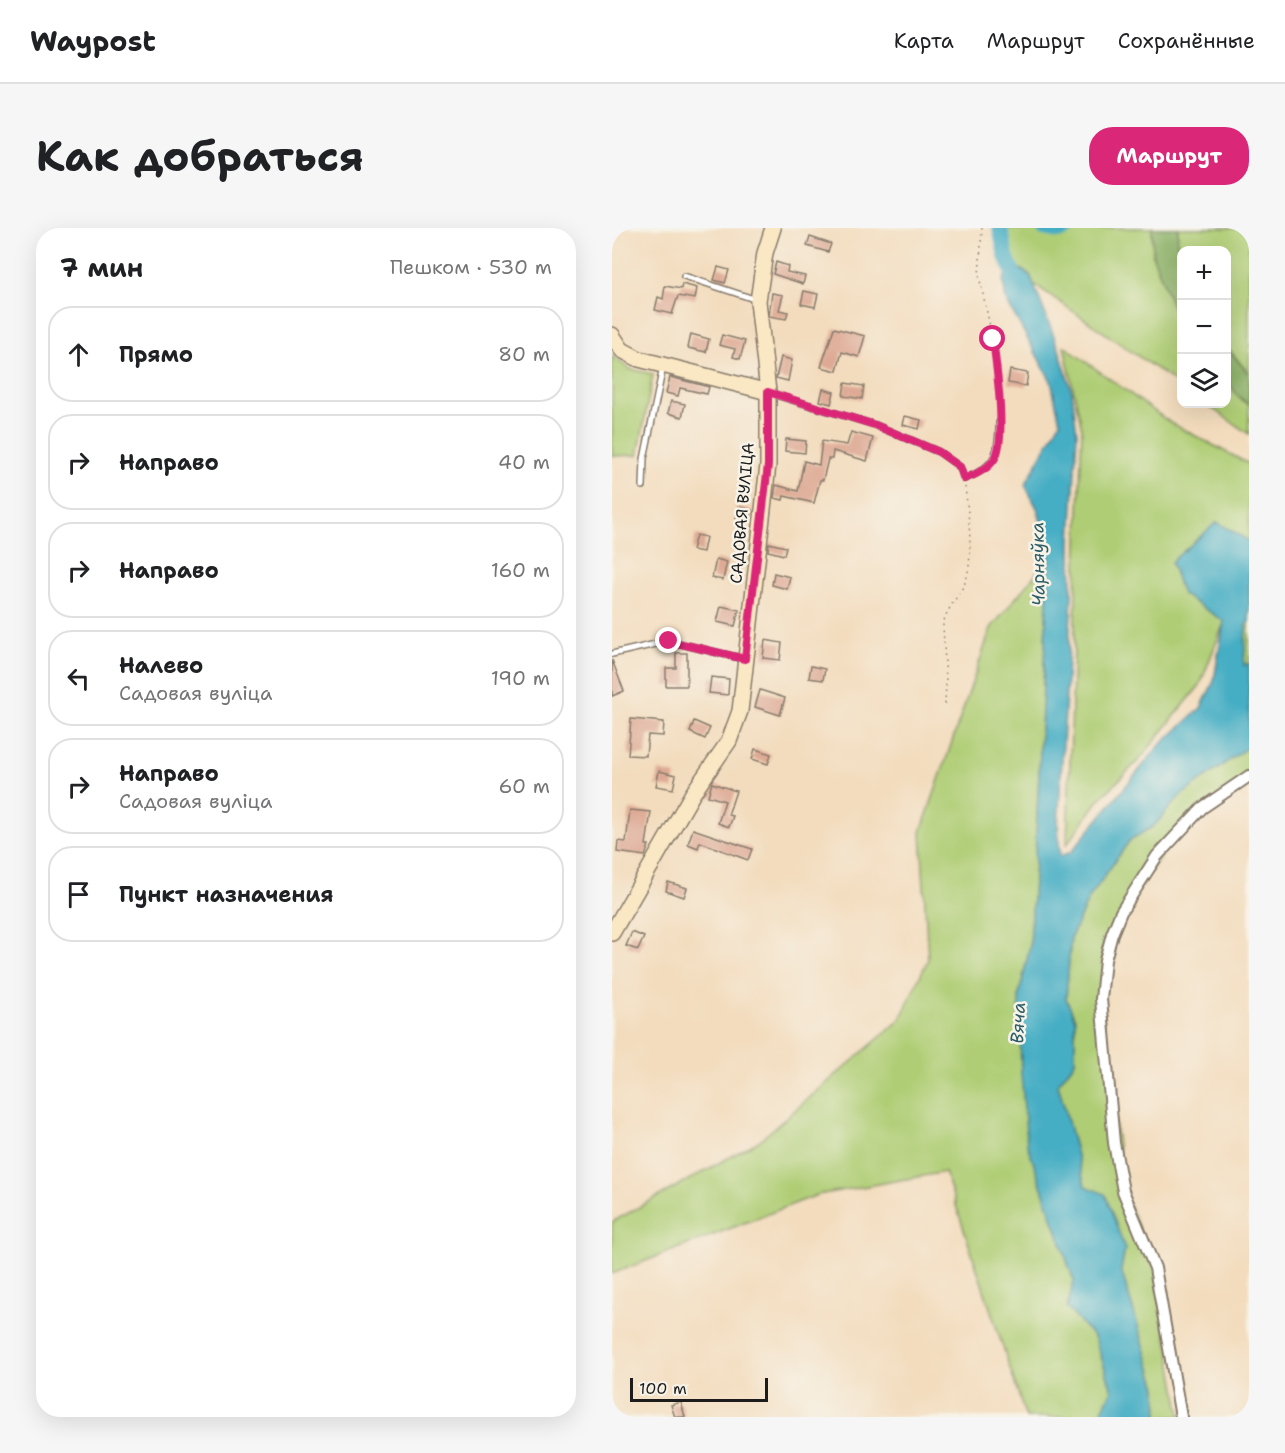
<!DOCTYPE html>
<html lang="ru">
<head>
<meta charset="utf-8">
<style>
	body { margin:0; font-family:"Shantell Sans",sans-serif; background:#f6f6f6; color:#202124 }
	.controls { position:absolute; right:18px; top:18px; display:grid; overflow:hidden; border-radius:12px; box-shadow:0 6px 24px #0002 }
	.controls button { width:54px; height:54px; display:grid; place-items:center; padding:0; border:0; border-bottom:2px solid #e0e0e0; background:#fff; color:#202124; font:30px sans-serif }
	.scale { position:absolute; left:18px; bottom:15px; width:138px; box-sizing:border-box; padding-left:6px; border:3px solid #1c1c1c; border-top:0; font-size:16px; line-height:21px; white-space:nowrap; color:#1c1c1c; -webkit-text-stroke:4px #f7f3e8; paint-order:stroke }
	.stop { position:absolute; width:18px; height:18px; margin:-14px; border:4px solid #db2777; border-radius:50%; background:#fff }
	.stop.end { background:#db2777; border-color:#fff; box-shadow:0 2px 6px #0008 }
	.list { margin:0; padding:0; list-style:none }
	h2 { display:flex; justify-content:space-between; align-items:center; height:78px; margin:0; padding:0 24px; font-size:26px }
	h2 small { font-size:20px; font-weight:400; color:#757577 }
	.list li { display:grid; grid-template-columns:39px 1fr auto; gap:18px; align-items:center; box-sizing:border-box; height:96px; margin:0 12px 12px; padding:0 12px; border:2px solid #e0e0e0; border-radius:24px }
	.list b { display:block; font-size:22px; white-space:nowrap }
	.list p { margin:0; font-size:20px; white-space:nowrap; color:#757577 }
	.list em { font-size:20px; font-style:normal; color:#757577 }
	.icon { flex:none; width:33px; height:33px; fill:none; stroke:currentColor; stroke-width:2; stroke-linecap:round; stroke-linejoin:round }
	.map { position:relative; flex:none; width:637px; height:1189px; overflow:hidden; border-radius:24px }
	header { display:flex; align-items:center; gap:36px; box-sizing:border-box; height:84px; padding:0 30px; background:#fff; border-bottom:2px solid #e0e0e0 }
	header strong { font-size:28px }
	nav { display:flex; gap:33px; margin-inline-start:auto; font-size:21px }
	.intro { display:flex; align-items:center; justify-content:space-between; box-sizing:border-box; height:144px; padding:0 36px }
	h1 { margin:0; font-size:42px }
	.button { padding:15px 27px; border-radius:24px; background:#db2777; color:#fff; font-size:21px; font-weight:700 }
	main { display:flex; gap:36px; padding:0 36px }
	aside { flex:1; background:#fff; border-radius:24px; box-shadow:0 6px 24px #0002 }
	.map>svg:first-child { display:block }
	.green { fill:#afcd74; stroke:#667448; stroke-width:1.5 }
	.forest { fill:#8bb066; stroke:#546641; stroke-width:1.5 }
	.water { fill:#44adc4; stroke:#306470; stroke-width:1.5 }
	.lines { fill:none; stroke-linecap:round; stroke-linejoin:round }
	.river { stroke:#44adc4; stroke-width:16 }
	.building { fill:#deaa95 }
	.lane-casing { stroke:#887c6c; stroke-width:8 }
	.street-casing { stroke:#887c6c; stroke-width:14 }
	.secondary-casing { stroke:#887c6c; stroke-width:18 }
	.path { stroke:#887c6c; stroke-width:1.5; stroke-dasharray:1.5 4.5; stroke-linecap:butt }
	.lane { stroke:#fff; stroke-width:5 }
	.street { stroke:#fff; stroke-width:10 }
	.secondary { stroke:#fae7c3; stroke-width:15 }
	.route { stroke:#db2777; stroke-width:8 }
	.labels { text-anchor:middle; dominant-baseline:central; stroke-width:5; stroke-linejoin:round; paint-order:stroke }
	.street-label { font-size:16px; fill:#1c1c1c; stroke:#f7f3e8 }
	.water-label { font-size:18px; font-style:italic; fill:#2e5d68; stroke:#f7f3e8 }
</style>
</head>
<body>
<header>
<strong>Waypost</strong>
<nav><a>Карта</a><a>Маршрут</a><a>Сохранённые</a></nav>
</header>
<div class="intro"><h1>Как добраться</h1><a class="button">Маршрут</a></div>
<main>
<aside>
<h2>7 мин<small>Пешком · 530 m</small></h2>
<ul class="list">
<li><svg class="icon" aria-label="ahead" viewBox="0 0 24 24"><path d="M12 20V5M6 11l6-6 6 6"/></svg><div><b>Прямо</b></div><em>80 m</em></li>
<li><svg class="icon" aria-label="right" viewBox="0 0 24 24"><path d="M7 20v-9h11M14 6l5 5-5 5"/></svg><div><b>Направо</b></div><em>40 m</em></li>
<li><svg class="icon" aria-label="right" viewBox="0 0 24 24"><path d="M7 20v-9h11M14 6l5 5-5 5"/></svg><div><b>Направо</b></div><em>160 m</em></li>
<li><svg class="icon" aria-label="left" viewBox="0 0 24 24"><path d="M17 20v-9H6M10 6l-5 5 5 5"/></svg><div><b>Налево</b><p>Садовая вуліца</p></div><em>190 m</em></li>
<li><svg class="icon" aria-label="right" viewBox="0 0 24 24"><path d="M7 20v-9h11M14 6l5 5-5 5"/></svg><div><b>Направо</b><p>Садовая вуліца</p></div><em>60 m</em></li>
<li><svg class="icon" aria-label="arrive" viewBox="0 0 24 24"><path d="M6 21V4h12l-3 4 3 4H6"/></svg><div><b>Пункт назначения</b></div></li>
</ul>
</aside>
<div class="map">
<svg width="637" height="1189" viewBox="0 0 637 1189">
	<rect width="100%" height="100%" fill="#f7f3e8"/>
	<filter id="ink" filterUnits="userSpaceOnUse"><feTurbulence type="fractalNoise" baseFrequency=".0167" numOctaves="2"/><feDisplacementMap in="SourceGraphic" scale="12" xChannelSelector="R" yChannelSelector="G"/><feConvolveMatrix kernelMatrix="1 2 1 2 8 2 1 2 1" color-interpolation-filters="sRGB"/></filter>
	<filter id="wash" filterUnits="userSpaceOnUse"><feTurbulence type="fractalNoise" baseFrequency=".008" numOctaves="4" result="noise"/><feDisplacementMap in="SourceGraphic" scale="24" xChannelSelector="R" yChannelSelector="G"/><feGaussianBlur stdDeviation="1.35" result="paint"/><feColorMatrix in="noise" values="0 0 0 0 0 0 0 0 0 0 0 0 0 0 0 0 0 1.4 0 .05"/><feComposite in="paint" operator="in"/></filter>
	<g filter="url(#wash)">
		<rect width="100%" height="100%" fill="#f3dcbd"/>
		<g class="green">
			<path d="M388 0C404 0 443 4 455 0H540L541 28 564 88 569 93V158L422 56 418 47 405 39 398 40Z"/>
			<path d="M566 0H637V146L615 119 614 22H570L569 29 565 16Z"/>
			<path d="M452 118 559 195 637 236V436L631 438 589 480 602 453 611 397 588 457 528 531 487 572 455 616 470 201Z"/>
			<path d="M0 128 18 141 41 146 26 227 0 228Z"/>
			<path d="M615 151 629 172 637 176V206L594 176H614Z"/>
			<path d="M437 330 422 652 418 718 407 767 415 916 462 1053 455 1080 483 1110 500 1162 487 1189H414L333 944 205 967 0 1046V994L147 913 288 792 316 731 309 604 379 400Z"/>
			<path d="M637 518V548L568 601 509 684 489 771 511 963 543 1040 569 1189H546L545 1160 509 1042 513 1021 473 958 446 856 463 834V791L454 770 459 709 477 670 518 612 542 598 567 569Z"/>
		</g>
		<g class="forest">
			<path d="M540 0H566L565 16 570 29 569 93 564 88 541 28Z"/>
			<path d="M614 119 637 146V176C614 164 614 142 614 119Z"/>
		</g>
		<path class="water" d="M405 39 418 47 447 121 460 164 465 206 459 314 460 369 446 597 448 628 459 624 547 518 589 480 602 453 612 393 570 366 559 334 605 294 637 313V395L634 396 632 437 637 436V518L567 569 542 598 518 612 477 670 459 709 454 770 463 791V834L446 856 473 958 493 966 513 1021 509 1042 545 1160 546 1189H487L500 1162 483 1110 455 1080 462 1053 415 916 409 845 407 767 418 718 422 652 437 330 426 282 413 257 448 194 439 153 394 72 391 52 398 40Z"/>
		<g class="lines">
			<g class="river">
				<path d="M388 0 394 28 407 59"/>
				<path d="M432 0 446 3 455 0"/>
			</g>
		</g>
		<g id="blocks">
			<g class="building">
				<path d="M198 9 219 16 216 24 195 18Z"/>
				<path d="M164 34 176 38 175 44 193 48 191 56 161 46Z"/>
				<path d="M106 39 117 42 113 55 102 52Z"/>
				<path d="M70 56 85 60 83 71 66 68 60 86 43 82 46 69 51 71 53 58 69 61Z"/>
				<path d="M192 63 206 66 203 79 189 76Z"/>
				<path d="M160 65 171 67 167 82 176 84 174 91 157 88Z"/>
				<path d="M222 100 253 108 247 129 230 124 225 143 209 139Z"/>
				<path d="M79 106 97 111 94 124 76 120Z"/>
				<path d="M110 107 133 113 128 131 121 129 123 121 107 117Z"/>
				<path d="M169 129 180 132 176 153 164 150Z"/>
				<path d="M398 142 416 145 414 158 396 155Z"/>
				<path d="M58 149 97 159 95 166 68 160 66 168 54 165Z"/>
				<path d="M233 155 252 158 250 171 231 168Z"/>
				<path d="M211 161 222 164 219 176 208 173Z"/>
				<path d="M59 173 73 176 70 189 56 185Z"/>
				<path d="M293 188 309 192 307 201 291 197Z"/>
				<path d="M239 204 261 210 255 233 221 223 220 231H216L211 252H208L202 275 172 268 171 272 162 270 164 257 186 263 192 233 207 237 210 213 235 217Z"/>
				<path d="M174 211 194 213 193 225 173 223Z"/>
				<path d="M127 279 140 282 137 293 124 290Z"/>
				<path d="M84 307 94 309 91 324 80 322Z"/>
				<path d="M157 315 174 319 172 327 156 323Z"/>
				<path d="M104 331 115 334 111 352 100 350Z"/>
				<path d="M162 345 178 349 175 361 160 357Z"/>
				<path d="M109 378 127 382 123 398 105 394Z"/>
				<path d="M153 412 170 415 168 432 151 430Z"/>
				<path d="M64 425H75V458H54V440H64Z"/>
				<path d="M0 432 12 463 0 468Z"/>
				<path d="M199 438 213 441 211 452 197 450Z"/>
				<path d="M99 449 117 451 116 467 97 465Z"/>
				<path d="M148 462 173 470 168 487 143 479Z"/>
				<path d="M19 491 52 494 51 508 36 507 34 528 16 527Z"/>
				<path d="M82 493 98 500 93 511 78 504Z"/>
				<path d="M143 521 159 526 156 536 140 531Z"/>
				<path d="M47 543 64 547 61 561 44 558Z"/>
				<path d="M100 555 124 563 116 587 121 588 117 599 106 595 113 573 96 568Z"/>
				<path d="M18 582 39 584 34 617H37L33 628 5 624 6 613 14 614Z"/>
				<path d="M81 601 140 621 136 632 88 614 86 620 76 616Z"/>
				<path d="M56 654 75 660 72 669 54 663Z"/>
				<path d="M20 704 32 709 26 722 14 718Z"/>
				<path d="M69 1174 73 1189H63L59 1177Z"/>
			</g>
		</g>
	</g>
	<g filter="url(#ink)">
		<use href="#blocks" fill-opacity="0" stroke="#887c6c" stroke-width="1.5"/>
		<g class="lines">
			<defs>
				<g id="lane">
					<path d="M72 48 145 72"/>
					<path d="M157 165 263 197 327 224 348 239 352 251C383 239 387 226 387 195"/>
					<path d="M31 258 32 231 51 139"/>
					<path d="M0 426 57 413 132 431"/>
				</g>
				<path id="street" d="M569 1189 543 1040 511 963 502 915 489 771 493 732 500 706 509 684 545 628 590 580 637 548"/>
				<g id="secondary">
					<path d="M0 107 10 122 27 131 156 164"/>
					<path d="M0 705 81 565 117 513 128 483 156 237V164L146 73 153 25 161 0"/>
				</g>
			</defs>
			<use href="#lane" class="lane-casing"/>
			<use href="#street" class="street-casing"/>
			<use href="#secondary" class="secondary-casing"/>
			<g class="path">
				<path d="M370 0 367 48 381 112 387 186"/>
				<path d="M333 476 334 455 331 397C334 380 348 368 354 352 362 327 356 284 353 259"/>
			</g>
			<use href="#lane" class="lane"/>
			<use href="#street" class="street"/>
			<use href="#secondary" class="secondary"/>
		</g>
	</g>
	<g class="lines" filter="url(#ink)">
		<path class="route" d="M57 413 133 431 156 237V164L263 197 327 224 348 239 352 251C363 247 377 241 383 230 395 209 384 137 381 111"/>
	</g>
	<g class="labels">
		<g class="street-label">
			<text transform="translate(130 285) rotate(-85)">САДОВАЯ ВУЛІЦА</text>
		</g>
		<g class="water-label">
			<text transform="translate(426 336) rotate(-91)">Чарняўка</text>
			<text transform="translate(406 795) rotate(-87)">Вяча</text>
		</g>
	</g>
</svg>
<div class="controls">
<button>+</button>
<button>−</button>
<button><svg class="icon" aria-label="layers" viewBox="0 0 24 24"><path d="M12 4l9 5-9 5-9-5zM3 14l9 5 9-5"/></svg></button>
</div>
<div class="scale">100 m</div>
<div class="stop" style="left:381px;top:111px"></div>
<div class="stop end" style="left:57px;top:413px"></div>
</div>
</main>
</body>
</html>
